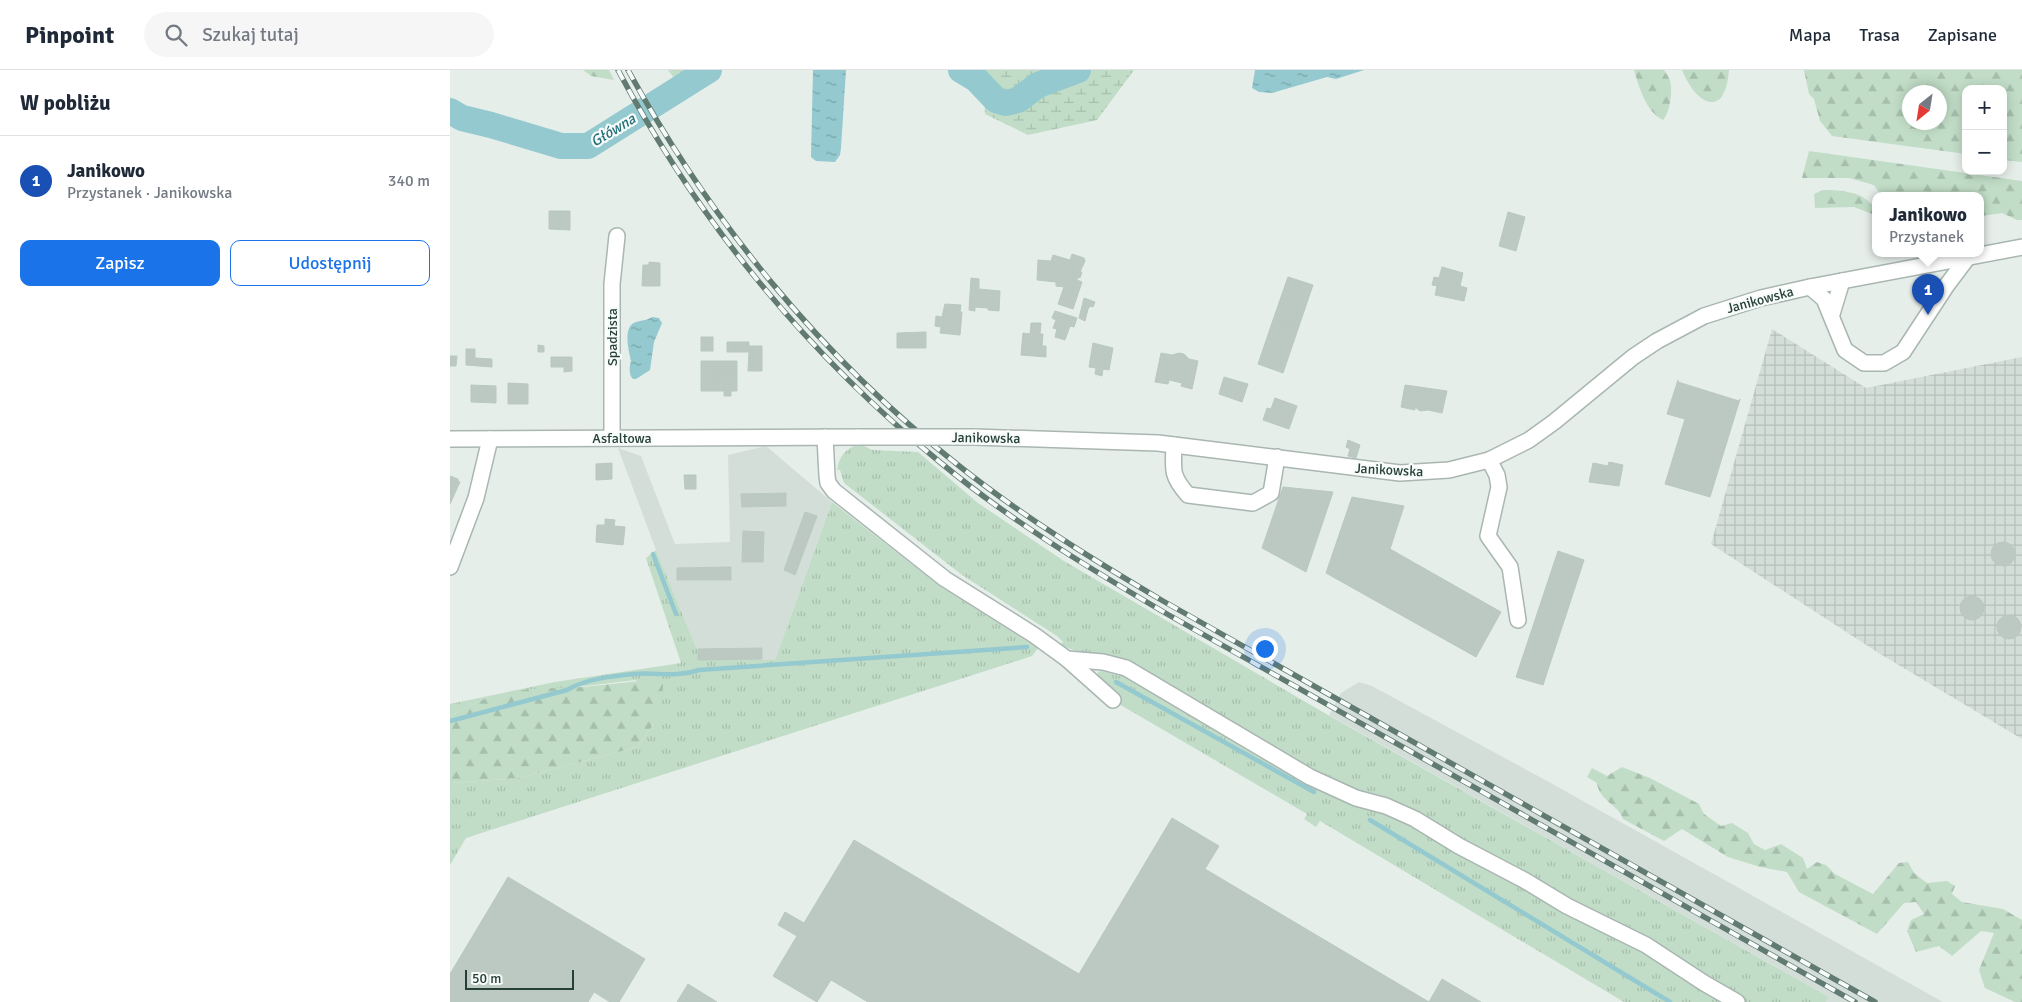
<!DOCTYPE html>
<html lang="pl">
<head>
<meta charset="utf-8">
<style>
	body { margin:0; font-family:Signika,sans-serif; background:#f6f6f7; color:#1f2937 }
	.controls { position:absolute; right:15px; top:15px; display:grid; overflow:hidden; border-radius:10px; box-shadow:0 2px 12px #0003 }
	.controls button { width:45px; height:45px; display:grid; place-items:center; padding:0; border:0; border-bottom:1px solid #e0e1e3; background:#fff; color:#1f2937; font:25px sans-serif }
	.compass { position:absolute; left:1452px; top:15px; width:45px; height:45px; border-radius:50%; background:#fff; box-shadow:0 2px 12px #0003; rotate:210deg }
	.scale { position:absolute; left:15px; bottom:12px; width:109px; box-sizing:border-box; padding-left:5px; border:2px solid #263f37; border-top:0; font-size:14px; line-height:18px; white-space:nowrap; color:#263f37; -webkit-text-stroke:4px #f7fbf9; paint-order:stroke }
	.you { position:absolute; left:814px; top:578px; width:18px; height:18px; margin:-12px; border:4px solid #fff; border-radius:50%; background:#1a73e8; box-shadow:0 0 0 8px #1a73e833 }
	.badge { display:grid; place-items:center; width:32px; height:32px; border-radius:50%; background:#1a73e8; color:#fff; font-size:16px; font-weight:700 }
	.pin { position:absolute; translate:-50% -41px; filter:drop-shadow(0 1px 2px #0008) }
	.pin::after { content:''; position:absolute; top:26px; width:18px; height:15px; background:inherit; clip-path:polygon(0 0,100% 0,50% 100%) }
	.popup { position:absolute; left:1422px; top:122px; width:112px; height:65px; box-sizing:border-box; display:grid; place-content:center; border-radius:10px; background:#fff; filter:drop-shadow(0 1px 4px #0005); font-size:16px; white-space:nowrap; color:#747a83 }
	.popup b { font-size:19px; color:#1f2937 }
	.popup::after { content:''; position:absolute; left:50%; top:100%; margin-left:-10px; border:10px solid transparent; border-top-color:#fff }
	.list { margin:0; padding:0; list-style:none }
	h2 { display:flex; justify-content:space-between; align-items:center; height:65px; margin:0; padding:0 20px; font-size:21px }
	h2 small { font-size:16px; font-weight:400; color:#747a83 }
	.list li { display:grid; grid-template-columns:32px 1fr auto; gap:15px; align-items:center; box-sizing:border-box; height:90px; padding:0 20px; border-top:1px solid #e0e1e3 }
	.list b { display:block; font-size:19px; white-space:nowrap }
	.list p { margin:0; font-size:16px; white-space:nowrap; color:#747a83 }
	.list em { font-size:16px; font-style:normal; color:#747a83 }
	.actions { display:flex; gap:10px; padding:15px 20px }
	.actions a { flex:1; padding:11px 0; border:1px solid #1a73e8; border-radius:10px; text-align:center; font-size:18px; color:#1a73e8 }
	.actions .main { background:#1a73e8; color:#fff }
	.icon { flex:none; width:28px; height:28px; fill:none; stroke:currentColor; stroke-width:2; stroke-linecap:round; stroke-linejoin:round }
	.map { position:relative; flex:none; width:1572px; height:932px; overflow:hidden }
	header { display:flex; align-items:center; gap:30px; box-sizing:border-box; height:70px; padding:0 25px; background:#fff; border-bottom:1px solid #e0e1e3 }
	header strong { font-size:24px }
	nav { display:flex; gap:28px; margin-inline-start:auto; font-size:18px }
	.search { width:350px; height:45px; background:#f6f6f7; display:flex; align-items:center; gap:12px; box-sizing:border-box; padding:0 18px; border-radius:28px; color:#747a83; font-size:19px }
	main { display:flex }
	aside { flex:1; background:#fff }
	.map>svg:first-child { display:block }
	.built { fill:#d4ded9 }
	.industrial { fill:url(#industrial-grid) }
	.grass { fill:url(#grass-tufts) }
	.forest { fill:url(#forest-firs); fill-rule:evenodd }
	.wetland { fill:url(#wetland-marsh) }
	.water { fill:url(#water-ripples) }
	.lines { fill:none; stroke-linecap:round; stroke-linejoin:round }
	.stream { stroke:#93c9cf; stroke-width:4.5 }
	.river { stroke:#93c9cf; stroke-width:26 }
	.building { fill:#bcc9c3; stroke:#b9c8c1 }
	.minor-casing { stroke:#a9b6b1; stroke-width:18 }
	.minor { stroke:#fff; stroke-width:15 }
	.rail-casing { stroke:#617a72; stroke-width:5.5 }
	.rail { stroke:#f7fbf9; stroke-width:4; stroke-dasharray:11; stroke-linecap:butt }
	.minor-bridge-casing { stroke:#a9b6b1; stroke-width:18; stroke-linecap:butt }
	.minor-bridge { stroke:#fff; stroke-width:15 }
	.labels { text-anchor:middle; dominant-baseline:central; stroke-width:4.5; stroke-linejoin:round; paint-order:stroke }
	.street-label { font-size:14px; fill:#263f37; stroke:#f7fbf9 }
	.water-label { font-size:15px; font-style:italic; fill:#236f78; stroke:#f7fbf9 }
</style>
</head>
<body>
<header>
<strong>Pinpoint</strong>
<div class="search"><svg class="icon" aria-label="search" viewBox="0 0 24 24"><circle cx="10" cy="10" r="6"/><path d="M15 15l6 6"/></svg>Szukaj tutaj</div>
<nav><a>Mapa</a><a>Trasa</a><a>Zapisane</a></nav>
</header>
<main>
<aside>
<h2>W pobliżu<small></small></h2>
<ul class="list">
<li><span class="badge" style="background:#1a4fb4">1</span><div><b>Janikowo</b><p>Przystanek · Janikowska</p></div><em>340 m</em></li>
</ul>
<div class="actions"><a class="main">Zapisz</a><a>Udostępnij</a></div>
</aside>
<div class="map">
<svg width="1572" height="932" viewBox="0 0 1572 932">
	<defs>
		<pattern id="industrial-grid" width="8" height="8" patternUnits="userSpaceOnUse" patternTransform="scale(1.25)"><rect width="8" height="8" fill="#d4ded9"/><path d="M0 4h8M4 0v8" fill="none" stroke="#b6c0bb"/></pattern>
		<pattern id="grass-tufts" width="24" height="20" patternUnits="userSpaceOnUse" patternTransform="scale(1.25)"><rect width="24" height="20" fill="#c1ddc7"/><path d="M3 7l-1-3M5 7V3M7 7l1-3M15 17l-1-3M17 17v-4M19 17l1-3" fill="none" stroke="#a6bfac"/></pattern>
		<pattern id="forest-firs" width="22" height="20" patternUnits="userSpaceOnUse" patternTransform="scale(1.25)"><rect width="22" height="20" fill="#c1ddc7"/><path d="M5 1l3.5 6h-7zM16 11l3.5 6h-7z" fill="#a6bfac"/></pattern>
		<pattern id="wetland-marsh" width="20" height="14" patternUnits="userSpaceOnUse" patternTransform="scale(1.25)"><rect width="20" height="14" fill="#c1ddc7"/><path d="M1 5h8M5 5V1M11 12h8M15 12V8" fill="none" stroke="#a6bfac"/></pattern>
		<pattern id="water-ripples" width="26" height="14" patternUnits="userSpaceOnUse" patternTransform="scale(1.25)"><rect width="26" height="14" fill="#93c9cf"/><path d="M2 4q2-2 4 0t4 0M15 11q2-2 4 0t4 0" fill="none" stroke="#78a5a9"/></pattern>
	</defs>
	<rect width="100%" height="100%" fill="#e6eeea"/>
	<g class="built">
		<path d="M316 376 382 432 325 590H248V582L206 480 168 378 191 386 225 474 280 472 278 385Z"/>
		<path d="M909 612 922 616 1099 712 1493 932H1376L1379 927 879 645 891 623Z"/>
	</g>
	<path class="industrial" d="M1322 259 1416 318 1572 287V669L1427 582 1261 474Z"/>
	<g class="grass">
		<path d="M410 374 422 380 468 382 528 433 614 491 878 645 1379 927 1376 932H1174L870 751 866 757 854 749 857 744 669 634 660 639 671 627 648 605V602L651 601 670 606 673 602 644 584 629 582 610 575 613 572 607 566 512 505 394 413 390 400H387C389 386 396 378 410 374Z"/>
		<path d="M382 432 491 517 588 578 582 586 16 768 0 795V713L69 708 187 677 204 654 186 610 36 628 0 646V634L105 612 231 593 196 488 206 480 248 582V590H325Z"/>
	</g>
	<g class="forest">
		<path d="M133 0H159L164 10 141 6Z"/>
		<path d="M1184 0H1214C1216 3 1219 7 1220 11 1223 20 1220 43 1213 50 1196 42 1189 17 1184 0Z"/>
		<path d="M1232 0H1279C1275 50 1246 35 1232 0Z"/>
		<path d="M1354 0H1572V92L1553 90V19H1516V84L1382 66 1370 51 1364 29 1359 24ZM1460 22H1490V52H1460Z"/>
		<path d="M1359 81 1572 111V150H1567L1552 143 1531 146 1530 126H1431L1424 115 1399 108H1352Z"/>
		<path d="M1373 120C1388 120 1411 121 1421 134L1425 131V145L1404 137 1365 138 1364 124Z"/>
		<path d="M207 609 213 614C213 645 205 653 187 677L69 708 0 713V646L36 628 78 619 134 617Z"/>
		<path d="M1172 697 1200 708 1249 734 1254 744 1271 756 1282 753 1298 763 1304 774 1315 780 1331 774 1353 788 1357 799 1367 792 1376 795 1385 804 1423 824 1449 793 1458 792 1464 803 1477 813 1497 811 1505 816 1502 824 1512 832 1553 839 1572 850V932H1565L1535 918 1529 900 1544 863 1531 861 1502 886 1489 876 1466 882 1457 861 1461 850 1474 844 1466 832 1454 833 1427 864 1349 822 1337 802 1310 797 1278 787 1232 759 1214 771 1173 749C1168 734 1149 731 1147 713L1137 707 1142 698 1157 706Z"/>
	</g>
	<g class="wetland">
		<path d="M218 0H257L231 17Z"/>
		<path d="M506 0H684L647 50 578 65 535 44 534 25Z"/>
	</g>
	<g class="water">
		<path d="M363 0H396L391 78 390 85 385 92 366 91 361 87Z"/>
		<path d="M805 0H914L886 9 877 7 822 23 809 22 802 18Z"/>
		<path d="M202 247 209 248 212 253 204 272 200 300 186 309H183C179 306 179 296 181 291 179 281 172 256 186 252 192 250 196 251 202 247Z"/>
	</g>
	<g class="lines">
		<g class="stream">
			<path d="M203 484 226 544"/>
			<path d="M666 612 864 722"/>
			<path d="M0 651 117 620C135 609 163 606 184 604 208 602 225 608 249 600L577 577"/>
			<path d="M920 750 1220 932"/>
		</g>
		<g class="river">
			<path d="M511 0 526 9 546 30 556 33 568 30 588 15 628 0"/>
			<path d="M0 41 12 48 41 55 111 76H138L259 0"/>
		</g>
	</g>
	<g class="building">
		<path d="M99 141H120V160L99 159Z"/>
		<path d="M1058 142 1075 147 1066 181 1049 176Z"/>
		<path d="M622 184 634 188 635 191 630 202H632L630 208 628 207 627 210 632 212 623 239 608 234 614 217 606 216V212L587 210 588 190 601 191 603 185 620 190Z"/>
		<path d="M199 192 210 193V216H192L193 195H199Z"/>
		<path d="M992 197 1013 203 1010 216 1017 218 1014 231 985 225 987 216 982 215 984 207 989 208Z"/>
		<path d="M838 207 863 215 848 259 823 250Z"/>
		<path d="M521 208 529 209V219L550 221 549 241 538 240V238L525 237V241L519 240Z"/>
		<path d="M634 228 645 232 643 237 641 236 638 239 635 251 629 248Z"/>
		<path d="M495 234 511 235 510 242H512L510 265 490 263 491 257 485 256 486 246 492 247Z"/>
		<path d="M605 241 627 248 624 257 620 256 615 270 605 267 607 259 603 258 606 250 602 248Z"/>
		<path d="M823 250 848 259 833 303 808 294Z"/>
		<path d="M581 253H591L590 264H593L592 276H596V287L571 285 573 263 580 264Z"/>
		<path d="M476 262V278H447V263Z"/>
		<rect x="251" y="267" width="12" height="14"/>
		<path d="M277 272H299V276H312V301H298L299 282H277Z"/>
		<path d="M643 273 663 278 659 300 653 299 652 306 645 304 646 298 639 297Z"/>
		<path d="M88 275 94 276V282H88Z"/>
		<path d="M16 279H25V288L42 289V297L16 295Z"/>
		<path d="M711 283 722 285 729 283 734 284 739 289 748 291 742 319 731 316 732 313 719 310 718 314 705 312Z"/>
		<path d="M0 286H7L6 296H0Z"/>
		<path d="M101 287H122V301L114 302V297H101Z"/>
		<path d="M251 291H287V303H264V321H251Z"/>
		<path d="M264 303H287V321H281V326H274V321H264Z"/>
		<path d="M774 307 798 314 792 332 769 324Z"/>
		<path d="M1228 310V312L1289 331 1290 329 1260 427 1215 414 1235 349 1217 344Z"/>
		<path d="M58 313 78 314V334H58Z"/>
		<path d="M21 315 46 316V333L21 332Z"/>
		<path d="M955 315 997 321 992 343 978 340 970 341 965 337V340L951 337Z"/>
		<path d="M825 328 847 336 839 359 813 350 817 338 821 339Z"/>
		<path d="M898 370 910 375 906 388 898 386 900 379 896 377Z"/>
		<path d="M1159 392 1173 395 1169 416 1139 412 1143 393 1158 396Z"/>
		<path d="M162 393V409L146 410V394Z"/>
		<path d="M234 405H246V419H235Z"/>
		<path d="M0 406 8 409V411L10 412 0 434Z"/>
		<path d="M833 417 883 422 856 502 812 478Z"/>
		<path d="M336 423V436L292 437 291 424Z"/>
		<path d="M902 427 954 436 940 479 1051 542 1026 587 876 503Z"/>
		<path d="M355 442 367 446 345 505 334 500Z"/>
		<path d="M155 449 165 450 164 456 175 457 173 475 146 472 147 455H155Z"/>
		<path d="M293 461 314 462 313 492H292Z"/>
		<circle cx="1553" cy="484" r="12"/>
		<path d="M1108 481 1134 490 1093 615 1066 607Z"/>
		<path d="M281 497V510H227V498Z"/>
		<circle cx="1522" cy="538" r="12"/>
		<circle cx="1559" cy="557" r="12"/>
		<path d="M312 578V589L248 590V579Z"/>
		<path d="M722 748 769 776 755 799 979 932H418L381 910 367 932 323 906 347 866 328 855 335 842 354 853 404 770 629 904Z"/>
		<path d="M58 807 195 889 169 932H160L144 922 138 932H0V904Z"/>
		<path d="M992 909 1031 932H979Z"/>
		<path d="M238 914 267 932H227Z"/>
	</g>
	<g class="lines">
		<defs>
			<g id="minor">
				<path d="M1360 217 1374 229 1395 280 1414 293H1434L1453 282 1497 215 1518 187"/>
				<path d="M1382 244 1392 211"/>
				<path d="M375 367 377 406 378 413 384 421 495 509 584 565 617 589 653 592 676 598 860 707 906 728 936 736 965 749 1009 776 1074 810 1117 836 1196 875 1254 913 1287 932"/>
				<path d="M524 367 708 373 950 403 999 400 1039 390 1079 370 1104 352 1183 287 1207 271 1254 246 1311 228 1360 217 1572 177"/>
				<path d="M162 368V214L167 166"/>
				<path d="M0 369 409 367"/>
				<path d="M724 375C723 400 721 406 738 425L803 433 821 423 827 387"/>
				<path d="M1039 390 1047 405 1049 417 1038 466 1060 497 1068 550"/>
				<path d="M0 497 26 428 40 369"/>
				<path d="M617 589 663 630"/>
			</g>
		</defs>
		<use href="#minor" class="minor-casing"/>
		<use href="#minor" class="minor"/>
		<defs>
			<g id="rail">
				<path d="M168 0C248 151 358 285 491 393 561 451 639 498 717 544L1405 932"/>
				<path d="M178 0C261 152 372 288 508 395 572 446 642 489 713 531L1425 932"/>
			</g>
		</defs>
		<use href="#rail" class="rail-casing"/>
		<use href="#rail" class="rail"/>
		<defs>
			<path id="minor-bridge" d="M409 367H524"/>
		</defs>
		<use href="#minor-bridge" class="minor-bridge-casing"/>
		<use href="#minor-bridge" class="minor-bridge"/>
	</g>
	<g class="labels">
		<g class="street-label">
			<text transform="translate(1310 230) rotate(-15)">Janikowska</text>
			<text transform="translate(162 267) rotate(-90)">Spadzista</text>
			<text x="172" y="368">Asfaltowa</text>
			<text transform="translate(536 368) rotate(1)">Janikowska</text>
			<text transform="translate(939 400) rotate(3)">Janikowska</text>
		</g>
		<g class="water-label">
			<text transform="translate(163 60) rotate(-31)">Główna</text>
		</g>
	</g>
</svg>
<div class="controls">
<button>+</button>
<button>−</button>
</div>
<svg class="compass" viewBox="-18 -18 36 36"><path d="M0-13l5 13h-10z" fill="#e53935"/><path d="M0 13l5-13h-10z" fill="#747a83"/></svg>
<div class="scale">50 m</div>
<div class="you"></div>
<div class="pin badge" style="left:1478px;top:245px;background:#1a4fb4">1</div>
<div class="popup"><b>Janikowo</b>Przystanek</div>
</div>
</main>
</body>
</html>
